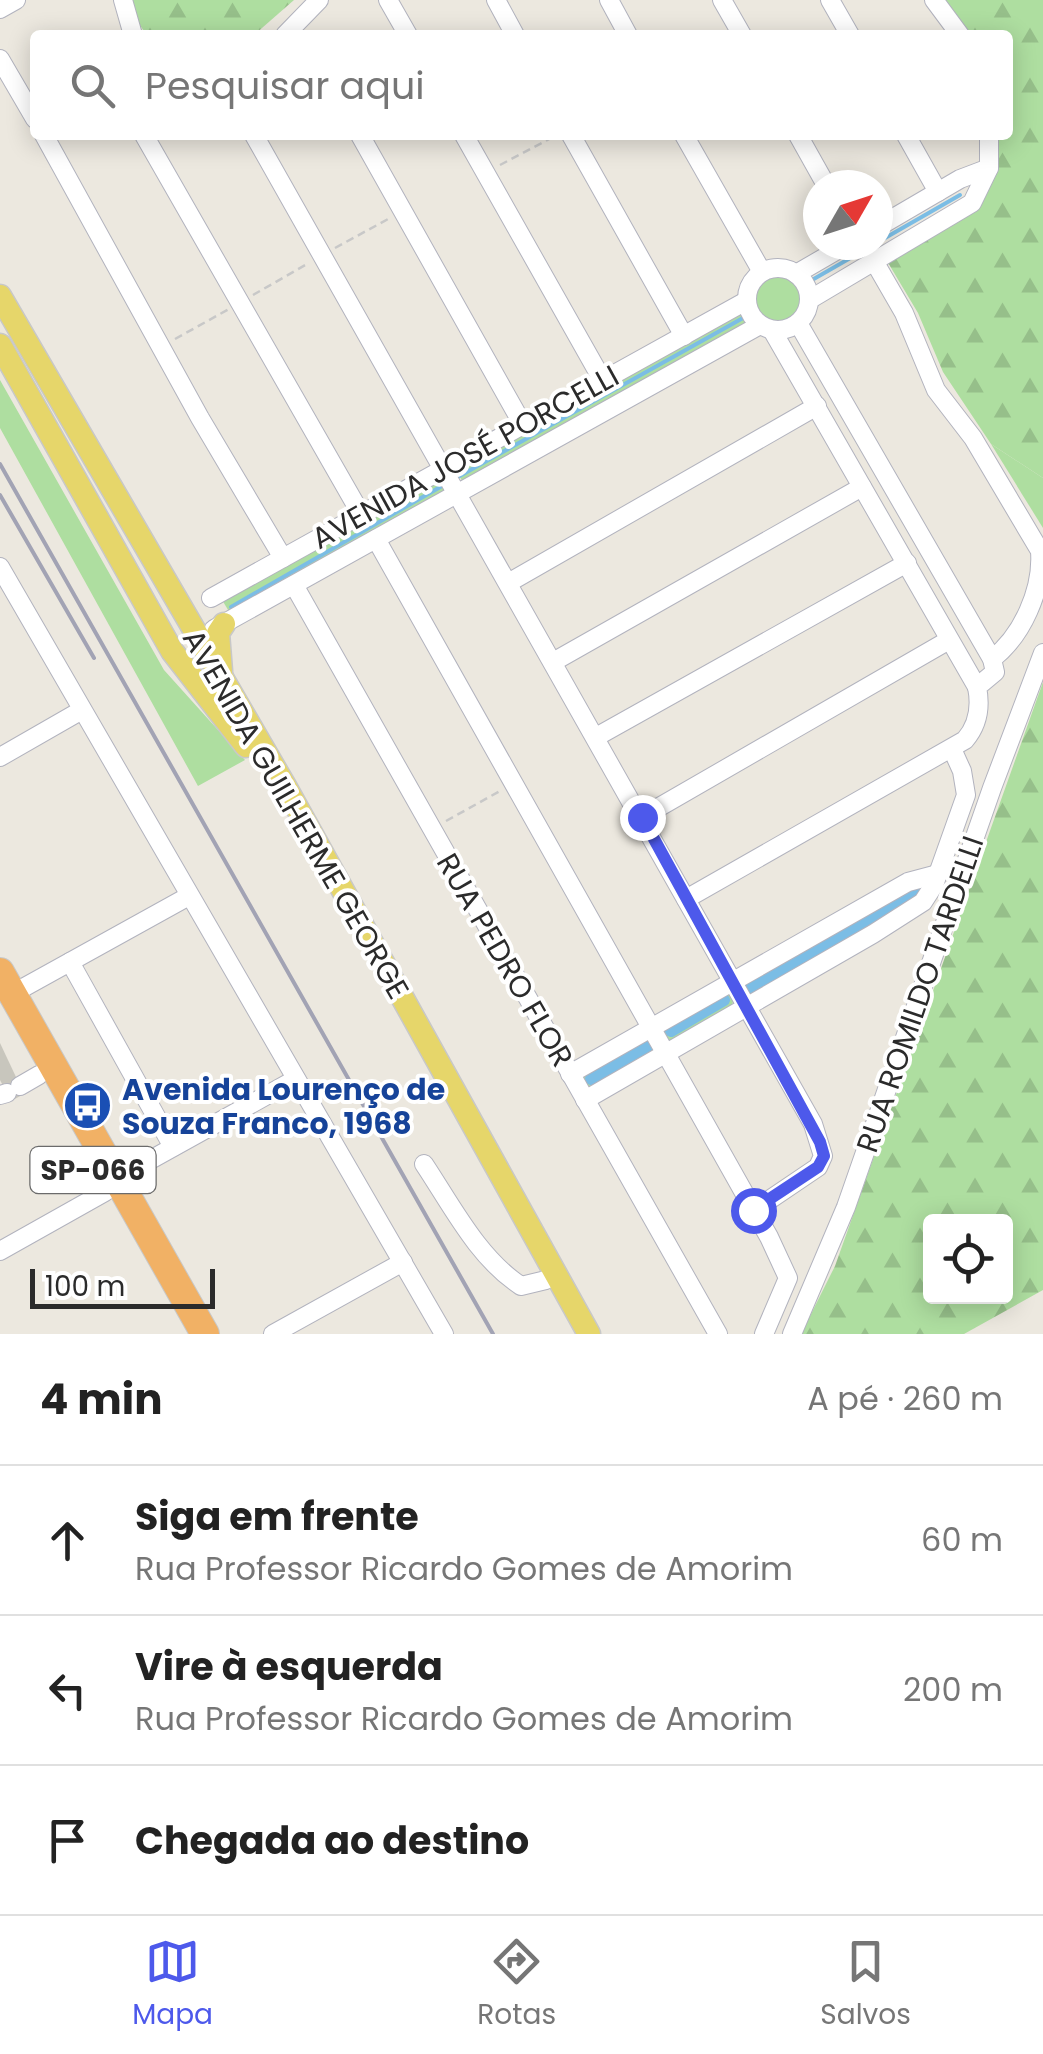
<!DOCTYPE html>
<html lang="pt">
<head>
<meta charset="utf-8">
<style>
	body { margin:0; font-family:Poppins,sans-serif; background:#f2f2f2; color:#222 }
	.controls { position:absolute; right:30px; bottom:30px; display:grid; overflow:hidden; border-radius:10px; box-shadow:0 5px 25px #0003 }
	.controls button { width:90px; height:90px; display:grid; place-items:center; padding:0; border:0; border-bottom:2px solid #e0e0e0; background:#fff; color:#222; font:50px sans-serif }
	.compass { position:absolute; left:803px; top:170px; width:90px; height:90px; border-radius:50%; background:#fff; box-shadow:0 5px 25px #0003; rotate:51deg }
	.scale { position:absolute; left:30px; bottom:25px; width:185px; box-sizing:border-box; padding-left:10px; border:5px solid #2b2b2b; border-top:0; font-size:28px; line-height:35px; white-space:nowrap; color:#2b2b2b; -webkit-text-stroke:8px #fff; paint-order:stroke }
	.stop { position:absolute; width:30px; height:30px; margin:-22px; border:8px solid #4d59eb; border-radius:50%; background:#fff }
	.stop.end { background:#4d59eb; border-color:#fff; box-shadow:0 2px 10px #0008 }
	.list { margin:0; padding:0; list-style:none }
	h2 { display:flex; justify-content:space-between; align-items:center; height:130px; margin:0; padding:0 40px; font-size:42px }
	h2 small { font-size:32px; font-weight:400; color:#767676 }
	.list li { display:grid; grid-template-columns:65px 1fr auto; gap:30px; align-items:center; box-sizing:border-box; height:150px; padding:0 40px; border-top:2px solid #e0e0e0 }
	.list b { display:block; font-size:38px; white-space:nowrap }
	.list p { margin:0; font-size:32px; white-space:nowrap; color:#767676 }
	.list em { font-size:32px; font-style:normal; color:#767676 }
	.icon { flex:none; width:55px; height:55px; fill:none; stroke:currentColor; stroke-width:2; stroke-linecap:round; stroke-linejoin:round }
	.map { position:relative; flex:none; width:1043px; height:1334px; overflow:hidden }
	.search { position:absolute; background:#fff; box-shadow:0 5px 25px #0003; left:30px; right:30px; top:30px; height:110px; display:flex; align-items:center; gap:25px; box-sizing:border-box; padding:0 35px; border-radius:10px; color:#767676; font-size:38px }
	.sheet { height:580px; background:#fff }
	nav { display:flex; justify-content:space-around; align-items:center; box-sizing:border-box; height:140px; border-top:2px solid #e0e0e0; background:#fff; font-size:28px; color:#767676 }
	nav a { display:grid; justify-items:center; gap:5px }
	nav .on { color:#4d59eb }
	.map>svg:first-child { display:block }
	.grass { fill:#aedea0 }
	.forest { fill:url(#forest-firs); fill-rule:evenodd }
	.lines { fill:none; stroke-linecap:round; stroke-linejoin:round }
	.stream { stroke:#7bbde5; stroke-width:4 }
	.canal { stroke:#7bbde5; stroke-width:12 }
	.building { fill:#c8c6bd }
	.minor-casing { stroke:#b2b3be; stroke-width:20 }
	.major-casing { stroke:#c8c8c8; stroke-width:25 }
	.highway-casing { stroke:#c8c8c8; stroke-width:30 }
	.path { stroke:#c8c8c8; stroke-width:2.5; stroke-dasharray:8 5; stroke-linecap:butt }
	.minor { stroke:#fff; stroke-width:18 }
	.major { stroke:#e6d66a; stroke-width:22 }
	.highway { stroke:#f1b165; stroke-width:28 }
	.rail { stroke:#a2a3b4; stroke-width:4 }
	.route { stroke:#4d59eb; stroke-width:12 }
	.labels { text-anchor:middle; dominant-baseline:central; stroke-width:8; stroke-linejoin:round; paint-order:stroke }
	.shield { fill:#fff; stroke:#6b6b6b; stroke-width:2.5 }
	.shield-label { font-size:28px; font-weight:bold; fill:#2b2b2b }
	.street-label { font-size:30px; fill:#2b2b2b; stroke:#fff }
	.transit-label { font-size:30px; font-weight:bold; fill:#164399; stroke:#fff; text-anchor:start }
</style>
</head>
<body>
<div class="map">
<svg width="1043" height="1334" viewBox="0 0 1043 1334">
	<defs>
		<pattern id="forest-firs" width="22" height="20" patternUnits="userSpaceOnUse" patternTransform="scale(2.5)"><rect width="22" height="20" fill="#aedea0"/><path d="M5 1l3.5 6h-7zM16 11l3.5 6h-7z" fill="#96bf8a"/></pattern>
	</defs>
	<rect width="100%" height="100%" fill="#ece8df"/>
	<g class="grass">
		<circle cx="778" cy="300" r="27"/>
		<path d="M742 309 750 324 464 484 455 469Z"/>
		<path d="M0 380 164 670 245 760 198 786 0 428Z"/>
		<path d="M991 444 1043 478V528Z"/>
		<path d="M440 475 449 490 231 615 221 598Z"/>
		<path d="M909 886H919L922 900 750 996 743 988 746 979Z"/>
		<path d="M726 992 734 998 731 1009 670 1042H665L662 1027Z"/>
		<path d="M647 1037 655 1049 652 1053 588 1089 580 1073Z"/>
	</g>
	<g class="forest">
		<path d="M130 0H294L254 35H147L133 16Z"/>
		<path d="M940 0H1043V478L991 444 943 372 918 313 887 261 976 207 996 135H1008V35H965Z"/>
		<path d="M1043 682V1290L964 1334H801L835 1266ZM930 1222H1006V1296H930Z"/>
	</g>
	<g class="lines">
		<g class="stream">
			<path d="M878 242 960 195"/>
			<path d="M812 280 873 245"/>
			<path d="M456 478 743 318"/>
			<path d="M231 607 442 486"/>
		</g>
		<g class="canal">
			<path d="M751 987 917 892"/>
			<path d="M671 1031 724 1000"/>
			<path d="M591 1079 649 1045"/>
		</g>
	</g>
	<path class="building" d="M0 1043 24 1094 11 1101 0 1080Z"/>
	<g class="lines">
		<defs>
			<g id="minor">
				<path d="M123 0 133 35"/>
				<path d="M388 0 408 35"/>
				<path d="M496 0 515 35"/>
				<path d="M609 0 628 35"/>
				<path d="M722 0 742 35"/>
				<path d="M830 0 850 35"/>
				<path d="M934 0 960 35"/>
				<path d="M0 9 16 0"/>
				<path d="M285 35 319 0"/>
				<path d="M0 59 35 119"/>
				<path d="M44 135 200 418 283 558"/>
				<path d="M144 135 361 514"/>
				<path d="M254 135 813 1124 823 1156 818 1167 753 1211"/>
				<path d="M360 135 523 425"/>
				<path d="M464 135 603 381"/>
				<path d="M571 135 684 336"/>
				<path d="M684 135 762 272"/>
				<path d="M798 135 826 185"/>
				<path d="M906 135 938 192"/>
				<path d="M878 227 960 179 989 168"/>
				<path d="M874 261 904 313 936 390 973 438 1040 551C1043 590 1022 636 992 659"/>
				<circle cx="778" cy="299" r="31"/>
				<path d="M796 274 846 245"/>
				<path d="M809 300 972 203 989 168V135"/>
				<path d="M772 330 977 687"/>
				<path d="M376 539 769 1237 788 1278 764 1334"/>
				<path d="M0 567 444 1334"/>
				<path d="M508 583 817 406"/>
				<path d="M294 585 718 1334"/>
				<path d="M211 598 746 301"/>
				<path d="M214 629 760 325"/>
				<path d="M553 662 862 487"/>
				<path d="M596 737 907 563"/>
				<path d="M0 757 82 710"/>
				<path d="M642 817 949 640"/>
				<path d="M686 899 965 740C978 725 981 707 977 687L995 672 992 659 798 323"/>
				<path d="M70 962 173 1147"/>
				<path d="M12 994 189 896"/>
				<path d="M570 1074 908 882 938 874"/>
				<path d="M20 1086 39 1075"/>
				<path d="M0 1095 7 1093"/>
				<path d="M585 1100 873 934 923 902 934 885 966 795 962 771 952 749"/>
				<path d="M424 1164C452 1206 478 1258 521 1286L546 1280"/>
				<path d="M116 1179 296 1079"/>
				<path d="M0 1251 105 1192"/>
				<path d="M273 1334 403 1262"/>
				<path d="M792 1334 846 1207 992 788 1043 653"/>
			</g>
			<g id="major">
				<path d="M0 296 285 786 589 1334"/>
				<path d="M0 345 172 651 246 746"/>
				<path d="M221 671 218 633 224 624"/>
			</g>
			<path id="highway" d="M0 972 205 1334"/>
		</defs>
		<use href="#minor" class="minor-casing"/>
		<use href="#major" class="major-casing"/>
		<use href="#highway" class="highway-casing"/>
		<g class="path">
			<path d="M500 165 555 136"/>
			<path d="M335 248 390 218"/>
			<path d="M253 295 307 264"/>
			<path d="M175 339 229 309"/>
			<path d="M446 821 500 791"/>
		</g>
		<use href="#minor" class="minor"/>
		<use href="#major" class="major"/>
		<use href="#highway" class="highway"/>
		<g class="rail">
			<path d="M0 464 493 1334"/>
			<path d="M0 495 94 658"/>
		</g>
	</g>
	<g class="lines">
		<path class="route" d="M642 817 820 1142 824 1156 818 1167 753 1210"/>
	</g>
	<defs>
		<symbol id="bus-disc" viewBox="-11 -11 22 22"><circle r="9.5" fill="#1a4fb4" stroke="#fff"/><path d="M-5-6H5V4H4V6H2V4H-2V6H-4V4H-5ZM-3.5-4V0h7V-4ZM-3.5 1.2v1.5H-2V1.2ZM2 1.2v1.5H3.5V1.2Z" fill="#fff"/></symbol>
	</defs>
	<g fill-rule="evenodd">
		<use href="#bus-disc" x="60" y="1078" width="55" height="55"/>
	</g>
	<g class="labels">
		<rect class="shield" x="30.5" y="1147" width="125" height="46" rx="8"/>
		<g class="shield-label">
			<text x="93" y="1170">SP-066</text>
		</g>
		<g class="street-label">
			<text transform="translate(465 457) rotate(-29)">AVENIDA JOSÉ PORCELLI</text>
			<text transform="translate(296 814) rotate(60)">AVENIDA GUILHERME GEORGE</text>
			<text transform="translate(505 960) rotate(60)">RUA PEDRO FLOR</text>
			<text transform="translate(920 994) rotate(-71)">RUA ROMILDO TARDELLI</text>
		</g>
		<g class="transit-label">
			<text x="122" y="1089">Avenida Lourenço de<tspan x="122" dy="34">Souza Franco, 1968</tspan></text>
		</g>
	</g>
</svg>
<div class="controls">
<button><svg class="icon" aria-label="locate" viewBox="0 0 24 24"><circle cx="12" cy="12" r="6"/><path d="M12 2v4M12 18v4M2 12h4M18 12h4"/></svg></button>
</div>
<svg class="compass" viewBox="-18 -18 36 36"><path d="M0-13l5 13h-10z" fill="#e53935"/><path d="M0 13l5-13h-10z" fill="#767676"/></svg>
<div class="scale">100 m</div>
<div class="stop" style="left:753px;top:1210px"></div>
<div class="stop end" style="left:642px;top:817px"></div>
<div class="search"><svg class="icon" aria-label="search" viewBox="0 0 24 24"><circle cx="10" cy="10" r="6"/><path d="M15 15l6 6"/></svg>Pesquisar aqui</div>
</div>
<section class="sheet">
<h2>4 min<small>A pé · 260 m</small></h2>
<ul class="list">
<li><svg class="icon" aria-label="ahead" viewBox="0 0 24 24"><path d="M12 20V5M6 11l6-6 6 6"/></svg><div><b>Siga em frente</b><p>Rua Professor Ricardo Gomes de Amorim</p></div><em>60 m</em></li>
<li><svg class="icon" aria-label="left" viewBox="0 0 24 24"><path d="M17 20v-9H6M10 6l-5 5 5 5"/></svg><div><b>Vire à esquerda</b><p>Rua Professor Ricardo Gomes de Amorim</p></div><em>200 m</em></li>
<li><svg class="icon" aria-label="arrive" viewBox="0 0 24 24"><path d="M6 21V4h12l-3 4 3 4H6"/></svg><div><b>Chegada ao destino</b></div></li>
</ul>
</section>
<nav>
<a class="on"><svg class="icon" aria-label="map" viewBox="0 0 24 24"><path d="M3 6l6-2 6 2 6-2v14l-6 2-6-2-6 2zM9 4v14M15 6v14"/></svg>Mapa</a>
<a><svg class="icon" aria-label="directions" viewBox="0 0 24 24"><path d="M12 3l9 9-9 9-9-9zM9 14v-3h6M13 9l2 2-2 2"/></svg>Rotas</a>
<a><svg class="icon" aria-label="saved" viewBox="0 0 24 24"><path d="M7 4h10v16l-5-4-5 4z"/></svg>Salvos</a>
</nav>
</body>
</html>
